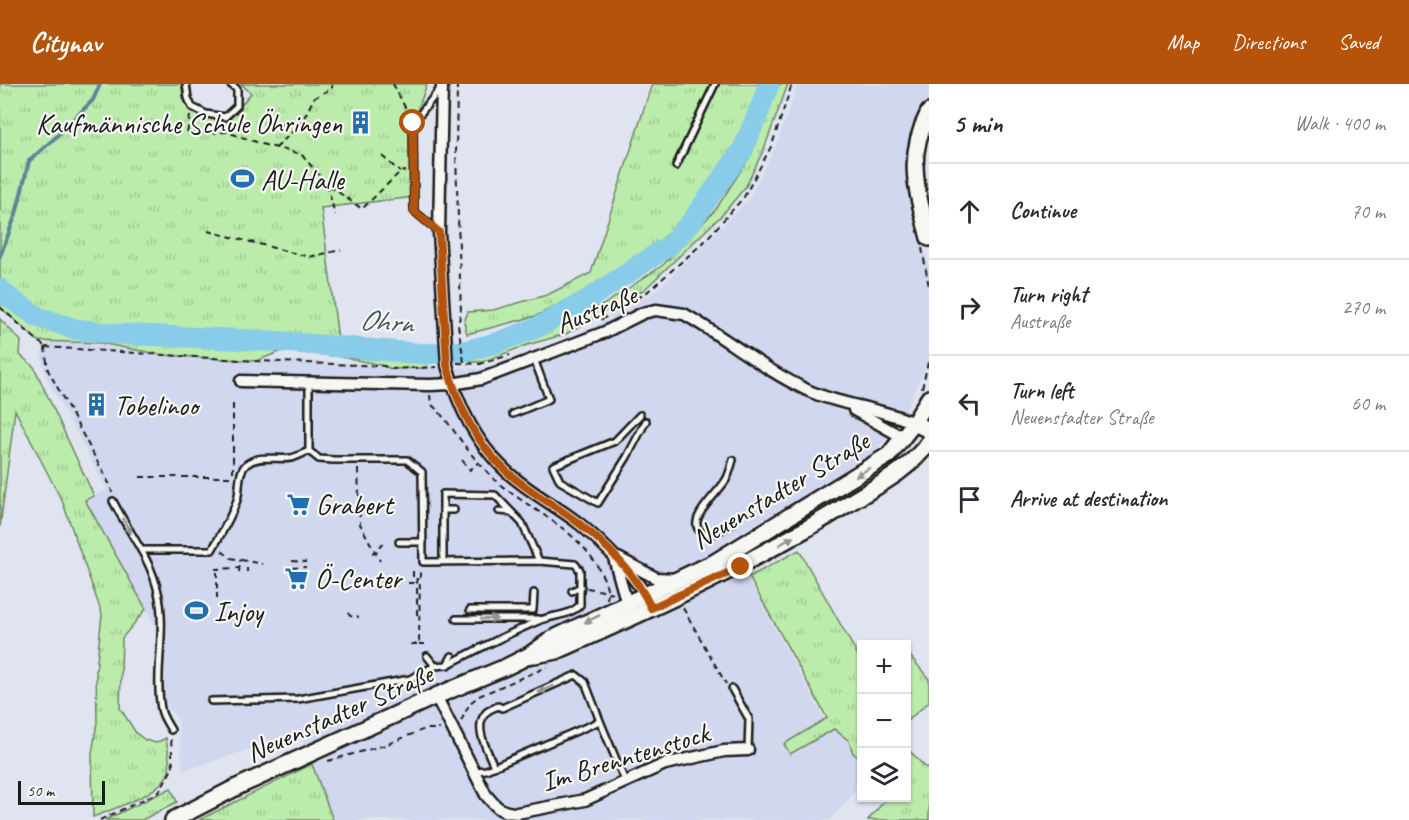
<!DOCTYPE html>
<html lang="en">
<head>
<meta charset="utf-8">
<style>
	body { margin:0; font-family:Caveat,sans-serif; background:#f2f2f3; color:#2b2b33 }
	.controls { position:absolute; right:18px; bottom:18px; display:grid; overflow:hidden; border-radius:0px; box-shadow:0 2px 4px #0004 }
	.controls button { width:54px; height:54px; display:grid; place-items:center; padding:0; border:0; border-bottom:2px solid #e1e1e2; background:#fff; color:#2b2b33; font:30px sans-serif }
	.scale { position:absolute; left:18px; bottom:15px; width:87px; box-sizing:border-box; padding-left:6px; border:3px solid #1c1c1c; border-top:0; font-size:16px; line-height:21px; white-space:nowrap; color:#1c1c1c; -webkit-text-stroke:4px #f6f6f2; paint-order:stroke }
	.stop { position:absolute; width:18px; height:18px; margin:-14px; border:4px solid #b45309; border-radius:50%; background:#fff }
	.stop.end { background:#b45309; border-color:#fff; box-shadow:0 2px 6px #0008 }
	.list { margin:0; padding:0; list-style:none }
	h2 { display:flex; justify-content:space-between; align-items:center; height:78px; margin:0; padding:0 24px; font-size:26px }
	h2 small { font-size:20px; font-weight:400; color:#7c7c81 }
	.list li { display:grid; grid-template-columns:39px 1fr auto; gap:18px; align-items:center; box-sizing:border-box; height:96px; padding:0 24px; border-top:2px solid #e1e1e2 }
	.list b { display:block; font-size:22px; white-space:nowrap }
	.list p { margin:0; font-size:20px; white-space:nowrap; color:#7c7c81 }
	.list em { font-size:20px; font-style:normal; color:#7c7c81 }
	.icon { flex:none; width:33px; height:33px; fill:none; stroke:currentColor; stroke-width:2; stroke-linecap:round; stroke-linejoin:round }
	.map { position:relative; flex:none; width:929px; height:736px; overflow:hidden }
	header { display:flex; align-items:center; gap:36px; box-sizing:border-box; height:84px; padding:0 30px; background:#b45309; color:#fff }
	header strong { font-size:28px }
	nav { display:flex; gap:33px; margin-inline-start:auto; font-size:21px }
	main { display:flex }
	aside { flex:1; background:#fff }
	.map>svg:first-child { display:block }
	.built { fill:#d0d7ee }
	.grass { fill:url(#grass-tufts); stroke:#6c8464; stroke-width:1.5 }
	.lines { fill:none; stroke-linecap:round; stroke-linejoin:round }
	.stream { stroke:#5d8697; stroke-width:4 }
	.river { stroke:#88cce9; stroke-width:21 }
	.lane-casing { stroke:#1c1c1c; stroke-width:10 }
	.street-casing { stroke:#1c1c1c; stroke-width:15 }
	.secondary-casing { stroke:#1c1c1c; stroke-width:20 }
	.path { stroke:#1c1c1c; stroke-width:2; stroke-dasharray:6 4.5; stroke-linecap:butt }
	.lane { stroke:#f6f6f2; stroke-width:5 }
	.street { stroke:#f6f6f2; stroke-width:10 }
	.secondary { stroke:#f6f6f2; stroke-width:15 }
	.oneway { fill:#949492 }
	.route { stroke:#b45309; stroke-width:8 }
	.labels { text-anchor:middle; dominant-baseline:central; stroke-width:4.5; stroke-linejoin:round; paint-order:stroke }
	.poi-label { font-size:28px; fill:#1c1c1c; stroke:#f6f6f2; text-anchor:start }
	.street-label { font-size:28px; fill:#1c1c1c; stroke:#f6f6f2 }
	.water-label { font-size:30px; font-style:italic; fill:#425a64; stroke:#f6f6f2 }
</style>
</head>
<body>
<header>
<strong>Citynav</strong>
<nav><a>Map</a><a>Directions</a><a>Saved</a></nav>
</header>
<main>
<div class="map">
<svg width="929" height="736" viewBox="0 0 929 736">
	<defs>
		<pattern id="grass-tufts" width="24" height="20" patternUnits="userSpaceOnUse" patternTransform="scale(1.5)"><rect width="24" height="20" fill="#bbecab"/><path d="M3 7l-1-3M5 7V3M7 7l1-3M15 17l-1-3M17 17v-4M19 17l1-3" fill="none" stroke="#a0ca93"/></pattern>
	</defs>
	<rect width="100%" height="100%" fill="#e0e4f0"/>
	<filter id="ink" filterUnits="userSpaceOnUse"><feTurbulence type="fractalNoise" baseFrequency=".0167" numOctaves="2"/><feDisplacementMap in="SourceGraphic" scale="12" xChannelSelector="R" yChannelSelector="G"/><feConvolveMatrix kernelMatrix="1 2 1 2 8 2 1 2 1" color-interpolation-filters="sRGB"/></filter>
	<g filter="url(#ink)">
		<path class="built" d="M798 0H929V19L927 22 917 128 929 184V276L898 342 868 375 727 456 825 636 861 672V701L830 736H333L300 649 183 687 178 636 155 607 156 544 85 416 107 405 46 293 41 272 48 256 166 269 255 275 480 285 579 252 655 208 748 116 776 62Z"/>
		<g class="grass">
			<path d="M0 0H182C183 6 182 15 185 19 194 35 214 34 230 35L251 9 241 0H427L413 39 414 113 321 124 339 263 426 270 428 284 391 285 384 282 344 273 282 267 256 277 163 271 100 259 38 257 0 223Z"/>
			<path d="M652 0H766L731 76 683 134 651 166 585 207 536 232 467 250 464 238 468 228 493 226 547 211 591 189Z"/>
			<path d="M779 0H788L764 65 746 102 723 130 645 205 566 250 527 261 482 278H470L466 269 516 256 603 221 663 181 716 125 751 71Z"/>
			<path d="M0 235 21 257 20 271 34 283 94 412 85 416 146 525 122 554 120 624 136 649 145 656 156 659 166 654C167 663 171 678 169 687 162 710 114 724 93 733L92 670 97 638 96 587 102 530 63 419 15 326 0 443Z"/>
			<path d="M799 466 861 577V675L853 669 849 657 834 645 790 670 784 660 827 634 749 493Z"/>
			<path d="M907 568 929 595V618L907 637Z"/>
			<path d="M907 664 925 683H929V736H868L887 714H906Z"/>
			<path d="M312 680 333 736H199Z"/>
			<path d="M171 704 177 718 142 736H105Z"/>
		</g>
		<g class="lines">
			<path class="stream" d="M0 172 16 130 29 77 56 53 93 16 100 0"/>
			<path class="river" d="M0 205 7 212 38 233 75 245 116 250 272 257 426 270 465 267 496 259 536 244 587 216 670 161 691 138 742 67 758 30 769 0"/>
			<defs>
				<g id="lane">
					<path d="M186 0 188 14 192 23 206 30 225 33 237 22V5L230 0"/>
					<path d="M676 82 715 0"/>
					<path d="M438 147 414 127 413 39 439 6"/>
					<path d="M309 298V367L319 375 333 376H407L422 388 423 478 539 477 575 480 580 486V521C570 532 553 531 541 536 509 549 478 565 447 581"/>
					<path d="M513 330 549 315 534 275"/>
					<path d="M640 331 615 357 553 382 560 397 598 419 627 373 646 337"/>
					<path d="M733 376C731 382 730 388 727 394 721 407 688 433 699 446 708 457 724 444 733 439"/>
					<path d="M113 417C128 447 151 475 158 508 167 547 154 586 161 625 162 632 167 639 171 646"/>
					<path d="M443 426H454"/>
					<path d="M499 427 511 428"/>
					<path d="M399 458H423"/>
					<path d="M141 466H212C221 450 231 434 237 416 241 404 236 385 250 378 261 371 279 376 291 374 297 373 303 369 309 367"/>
					<path d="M443 477V410L495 411 522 439 539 477"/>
					<path d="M572 507 581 503"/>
					<path d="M470 526H533L534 509"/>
					<path d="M456 535H539"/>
					<path d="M427 572 435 582 447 581 452 572"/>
					<path d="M732 605 749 635 748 666"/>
					<path d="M211 617 298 615 410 595 435 582"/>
					<path d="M494 683C489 668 473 645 485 630 487 626 494 624 498 622L502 624 576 591 585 598 600 637 625 697"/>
					<path d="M475 687 486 686 600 637"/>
				</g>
				<g id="street">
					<path d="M442 0 439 148 447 281C457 319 475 357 503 384 526 407 556 421 581 441 605 461 628 485 646 511"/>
					<path d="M241 297 430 301 452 300 481 295 605 248 643 229 656 226 684 230C726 254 764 286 809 307 843 322 881 324 914 339"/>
					<path d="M854 326 904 354"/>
					<path d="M614 474 627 520"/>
					<path d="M618 474 656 494 676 495"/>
					<path d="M436 612 486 711C496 723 501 729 517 729L585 716 665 680 724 667 748 666"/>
				</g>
				<g id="secondary">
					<path d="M929 28C905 74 917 107 929 154"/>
					<path d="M914 339 929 346"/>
					<path d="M534 571 557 567C659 522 760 476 854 416 881 400 911 384 929 358"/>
					<path d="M173 736 237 703 436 612 506 583 528 572 552 555 715 478 889 371 914 339 929 314"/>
				</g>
			</defs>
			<use href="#lane" class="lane-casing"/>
			<use href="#street" class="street-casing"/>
			<use href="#secondary" class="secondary-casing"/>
			<g class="path">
				<path d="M393 0 409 31"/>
				<path d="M457 0 456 70 461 228 458 241 464 278"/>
				<path d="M190 32 187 50 227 48 265 61 301 70 327 100 362 125 400 88 406 87"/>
				<path d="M269 42 302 38"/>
				<path d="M276 64 302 38 314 14 332 4V0"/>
				<path d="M382 72 400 88"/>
				<path d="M327 100 335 131"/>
				<path d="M208 147 309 173 341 166"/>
				<path d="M922 164 929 203"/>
				<path d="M0 223 45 263"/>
				<path d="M601 236 646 209 703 159 744 113 772 61 792 0"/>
				<path d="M45 263 256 277 384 282 391 285 436 283"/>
				<path d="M45 263 48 286 111 403 112 409"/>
				<path d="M457 279 480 280 510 271"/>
				<path d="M922 304 929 274"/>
				<path d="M430 311 431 320C451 338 463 364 483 383 490 391 497 399 506 405 540 431 582 449 601 489 605 497 609 505 607 515"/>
				<path d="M233 320V388"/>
				<path d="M462 376 470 386 478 379"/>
				<path d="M358 385 360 440 380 477"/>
				<path d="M140 393H233"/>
				<path d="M222 467 231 474 262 480"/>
				<path d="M372 469 376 468 383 459"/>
				<path d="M292 477 306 478"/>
				<path d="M247 484V488"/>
				<path d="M292 484 306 483"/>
				<path d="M215 485 239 484"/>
				<path d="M413 487V495H417V532"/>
				<path d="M239 488 240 476"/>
				<path d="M408 499H417"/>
				<path d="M587 504 614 509"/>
				<path d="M217 515V485"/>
				<path d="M683 524 726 600"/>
				<path d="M348 529 350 532 359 533"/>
				<path d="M411 560H419L420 486"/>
				<path d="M419 560H427"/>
				<path d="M461 637 470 619 479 612 547 583"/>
				<path d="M328 677 385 661 425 645H440"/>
				<path d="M100 736 159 708 173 683 171 655"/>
			</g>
			<use href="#lane" class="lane"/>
			<use href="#street" class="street"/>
			<use href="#secondary" class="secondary"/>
		</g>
		<defs><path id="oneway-solid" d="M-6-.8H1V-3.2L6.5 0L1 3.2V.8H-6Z" transform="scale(1.5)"/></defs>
		<g class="oneway">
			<use href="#oneway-solid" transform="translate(863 388) rotate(148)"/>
			<use href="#oneway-solid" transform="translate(127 442) rotate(60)"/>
			<use href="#oneway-solid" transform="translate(786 457) rotate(-30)"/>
			<use href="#oneway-solid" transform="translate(489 535)"/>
			<use href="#oneway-solid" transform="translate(592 535) rotate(154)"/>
			<use href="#oneway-solid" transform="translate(546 605) rotate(156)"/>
		</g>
	</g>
	<g class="lines" filter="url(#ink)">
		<path class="route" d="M413 39 414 127 439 148 447 281C457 319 475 357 503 384 526 407 556 421 581 441 608 462 637 492 651 524L741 483"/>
	</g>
	<defs>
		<symbol id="building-bare" viewBox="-9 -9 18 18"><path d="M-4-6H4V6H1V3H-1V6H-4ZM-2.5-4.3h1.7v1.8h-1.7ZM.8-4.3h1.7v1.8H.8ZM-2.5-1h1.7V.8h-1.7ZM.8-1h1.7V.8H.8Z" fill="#1f6fb2" stroke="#f6f6f2" stroke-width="2.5" paint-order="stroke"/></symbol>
		<symbol id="stadium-bare" viewBox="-9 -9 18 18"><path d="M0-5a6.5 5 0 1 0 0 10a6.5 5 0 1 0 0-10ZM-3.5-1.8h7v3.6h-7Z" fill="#1f6fb2" stroke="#f6f6f2" stroke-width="2.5" paint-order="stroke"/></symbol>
		<symbol id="supermarket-bare" viewBox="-9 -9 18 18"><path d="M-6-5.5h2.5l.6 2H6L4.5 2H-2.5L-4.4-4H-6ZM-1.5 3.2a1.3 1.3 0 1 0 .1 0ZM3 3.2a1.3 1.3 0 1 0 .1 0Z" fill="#1f6fb2" stroke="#f6f6f2" stroke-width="2.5" paint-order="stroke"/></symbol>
	</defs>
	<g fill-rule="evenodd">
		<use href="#building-bare" x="344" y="22" width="33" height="33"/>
		<use href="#stadium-bare" x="226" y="78" width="33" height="33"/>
		<use href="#building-bare" x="80" y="304" width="33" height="33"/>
		<use href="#supermarket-bare" x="282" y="404" width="33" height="33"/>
		<use href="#supermarket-bare" x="280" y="478" width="33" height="33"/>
		<use href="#stadium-bare" x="180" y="510" width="33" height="33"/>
	</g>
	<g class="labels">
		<g class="poi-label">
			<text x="342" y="39" text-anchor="end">Kaufmännische Schule Öhringen</text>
			<text x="261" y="95">AU-Halle</text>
			<text x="114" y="321">Tobelinoo</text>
			<text x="316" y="420">Grabert</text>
			<text x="315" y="494">Ö-Center</text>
			<text x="214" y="527">Injoy</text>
		</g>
		<g class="street-label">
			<text transform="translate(596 225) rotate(-22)">Austraße</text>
			<text transform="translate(780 406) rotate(-31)">Neuenstadter Straße</text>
			<text transform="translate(339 629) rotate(-24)">Neuenstadter Straße</text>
			<text transform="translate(625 673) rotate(-17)">Im Brenntenstock</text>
		</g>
		<g class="water-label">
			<text transform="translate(386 237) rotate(4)">Ohrn</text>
		</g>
	</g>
</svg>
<div class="controls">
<button>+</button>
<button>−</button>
<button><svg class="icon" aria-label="layers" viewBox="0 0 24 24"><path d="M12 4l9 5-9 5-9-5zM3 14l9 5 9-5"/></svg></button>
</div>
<div class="scale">50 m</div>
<div class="stop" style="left:413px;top:39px"></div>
<div class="stop end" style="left:741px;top:483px"></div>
</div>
<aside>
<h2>5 min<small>Walk · 400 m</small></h2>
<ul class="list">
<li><svg class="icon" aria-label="ahead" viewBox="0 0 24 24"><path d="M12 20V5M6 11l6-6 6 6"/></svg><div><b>Continue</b></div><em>70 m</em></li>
<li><svg class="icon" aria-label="right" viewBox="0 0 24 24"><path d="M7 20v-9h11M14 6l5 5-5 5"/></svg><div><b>Turn right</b><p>Austraße</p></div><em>270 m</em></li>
<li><svg class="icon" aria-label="left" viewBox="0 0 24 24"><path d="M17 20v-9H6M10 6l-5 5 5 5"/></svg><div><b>Turn left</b><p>Neuenstadter Straße</p></div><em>60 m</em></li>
<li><svg class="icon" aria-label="arrive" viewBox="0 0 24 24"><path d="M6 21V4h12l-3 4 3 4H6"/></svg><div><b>Arrive at destination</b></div></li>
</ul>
</aside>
</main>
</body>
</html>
